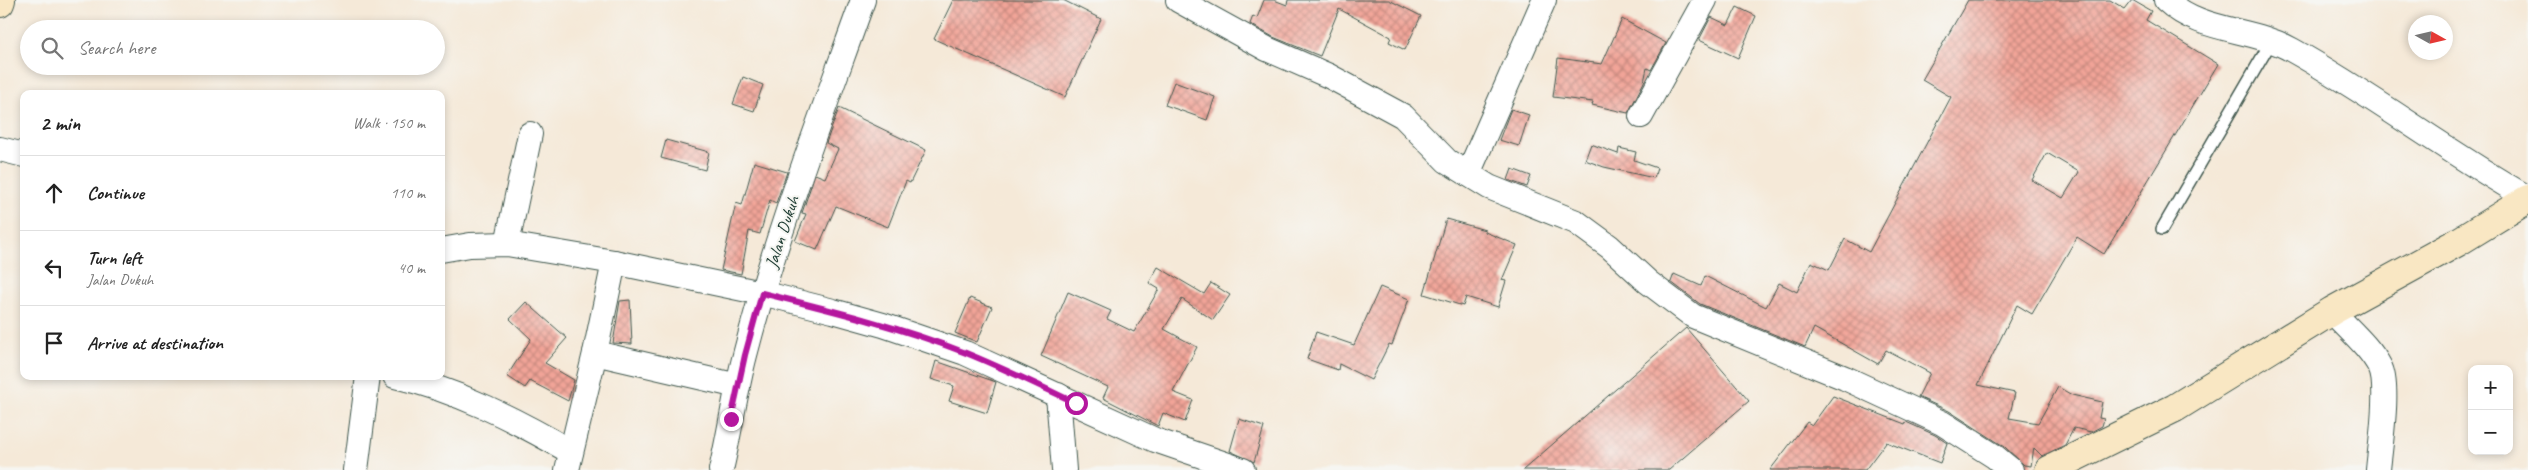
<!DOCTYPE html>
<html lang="en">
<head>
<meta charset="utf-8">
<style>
	body { margin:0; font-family:Caveat,sans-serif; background:#f2f2f2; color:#222 }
	.controls { position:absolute; right:15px; bottom:15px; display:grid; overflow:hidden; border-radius:10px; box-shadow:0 2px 8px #0003 }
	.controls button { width:45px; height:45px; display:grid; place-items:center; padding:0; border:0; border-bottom:1px solid #e0e0e0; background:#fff; color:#222; font:25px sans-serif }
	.compass { position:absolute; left:2408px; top:15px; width:45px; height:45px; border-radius:50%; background:#fff; box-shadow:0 2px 8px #0003; rotate:98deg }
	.stop { position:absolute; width:15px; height:15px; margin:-11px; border:4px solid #b5179e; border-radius:50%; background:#fff }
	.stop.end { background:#b5179e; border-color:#fff; box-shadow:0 1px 5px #0008 }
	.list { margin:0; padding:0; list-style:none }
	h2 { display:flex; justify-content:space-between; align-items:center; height:65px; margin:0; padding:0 20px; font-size:21px }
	h2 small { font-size:16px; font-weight:400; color:#767676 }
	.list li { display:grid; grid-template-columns:32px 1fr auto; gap:15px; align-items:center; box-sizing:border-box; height:75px; padding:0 20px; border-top:1px solid #e0e0e0 }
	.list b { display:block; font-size:19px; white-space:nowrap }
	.list p { margin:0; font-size:16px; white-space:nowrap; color:#767676 }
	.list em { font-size:16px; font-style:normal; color:#767676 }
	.icon { flex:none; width:28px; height:28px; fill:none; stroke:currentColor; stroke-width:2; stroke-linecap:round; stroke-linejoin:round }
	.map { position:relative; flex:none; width:2528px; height:470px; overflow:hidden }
	.search { position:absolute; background:#fff; box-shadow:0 2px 8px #0003; left:20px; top:20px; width:425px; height:55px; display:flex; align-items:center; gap:12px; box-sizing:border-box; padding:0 18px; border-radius:28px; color:#767676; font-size:19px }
	.panel { position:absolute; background:#fff; box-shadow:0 2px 8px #0003; left:20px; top:90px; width:425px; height:290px; border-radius:10px }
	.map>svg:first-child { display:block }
	.building { fill:url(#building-cross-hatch); fill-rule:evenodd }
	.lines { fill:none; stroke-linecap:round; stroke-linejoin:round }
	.lane-casing { stroke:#3f574d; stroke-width:14 }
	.street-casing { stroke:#3f574d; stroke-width:26 }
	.secondary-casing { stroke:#3f574d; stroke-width:30 }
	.lane { stroke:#fff; stroke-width:11 }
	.street { stroke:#fff; stroke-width:24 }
	.secondary { stroke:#f9e7c3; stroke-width:28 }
	.route { stroke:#b5179e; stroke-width:6 }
	.labels { text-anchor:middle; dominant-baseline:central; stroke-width:4; stroke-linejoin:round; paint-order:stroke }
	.street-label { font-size:18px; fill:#1f3d34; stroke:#f6f6f2 }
</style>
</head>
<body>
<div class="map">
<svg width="2528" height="470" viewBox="0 0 2528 470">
	<defs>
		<pattern id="building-cross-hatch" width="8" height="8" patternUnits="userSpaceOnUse" patternTransform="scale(1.25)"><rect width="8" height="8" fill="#f2a498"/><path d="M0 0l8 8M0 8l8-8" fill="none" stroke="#c3877d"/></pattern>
	</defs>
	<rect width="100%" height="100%" fill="#f6f6f2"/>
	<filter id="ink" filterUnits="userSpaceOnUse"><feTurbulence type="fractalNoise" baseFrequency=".02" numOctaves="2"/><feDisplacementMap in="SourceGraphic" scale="10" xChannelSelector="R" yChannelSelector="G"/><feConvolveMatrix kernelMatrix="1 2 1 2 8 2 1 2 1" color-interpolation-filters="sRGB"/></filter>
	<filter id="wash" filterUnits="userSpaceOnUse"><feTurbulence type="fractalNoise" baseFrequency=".0096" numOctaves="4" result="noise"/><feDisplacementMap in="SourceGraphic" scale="20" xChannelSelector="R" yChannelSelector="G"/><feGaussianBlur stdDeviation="1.12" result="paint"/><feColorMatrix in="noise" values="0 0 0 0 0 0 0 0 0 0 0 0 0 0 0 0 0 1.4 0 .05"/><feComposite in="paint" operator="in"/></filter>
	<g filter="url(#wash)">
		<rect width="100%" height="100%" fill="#f5e9d8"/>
		<g id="blocks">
			<g class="building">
				<path d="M953 0H1063L1101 19 1065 97 934 39Z"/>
				<path d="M1264 0H1274L1287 5 1288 0H1389L1421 16 1405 50 1389 42 1391 37 1339 9 1320 56 1273 37 1250 24 1253 16 1257 18Z"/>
				<path d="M1968 0H2110L2125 9 2132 0 2151 11 2146 20 2218 64 2104 254 2077 237 2032 314 2017 305 1978 385 2015 393 2009 418 2038 423 2058 387 2072 395 2102 402 2099 418 2104 419 2102 426 2091 432 2074 428 2065 445 2042 456 2034 448 2031 466 2024 465 2005 447 1949 411 1918 397 1930 373 1886 350 1878 364 1814 328 1805 347 1700 304 1671 282 1674 274 1701 286 1705 276 1766 307 1779 283 1797 292 1811 262 1829 270 1845 239 1869 252 1951 97 1922 80ZM2047 153 2079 172 2063 198 2032 180Z"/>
				<path d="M1737 7 1756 16 1738 58 1699 40 1711 17 1728 25Z"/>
				<path d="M1622 19 1666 43 1651 70 1647 68 1644 82 1628 113 1592 105 1593 102 1553 97 1558 58 1602 64Z"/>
				<path d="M743 77 763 85 754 111 733 104Z"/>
				<path d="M1174 82 1215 97 1207 120 1165 105Z"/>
				<path d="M839 108 926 150 910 183 906 181 888 227 836 206 817 250 795 241 806 214 802 213 815 174 825 178 838 149 826 143Z"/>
				<path d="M1511 109 1529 115 1519 146 1499 140Z"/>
				<path d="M666 140 709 152 705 170 661 158Z"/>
				<path d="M1591 144 1618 154 1619 148 1636 152 1634 160 1657 168 1654 178 1604 167 1585 160Z"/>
				<path d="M754 162 787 172 776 203 770 200 760 234 749 231 741 274 721 270 736 203 742 205Z"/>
				<path d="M1512 169 1531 176 1527 187 1508 180Z"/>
				<path d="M1446 219 1485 230V232L1517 245 1502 280 1506 281 1498 307 1466 297 1463 306 1424 294Z"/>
				<path d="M1158 267 1204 294 1211 283 1230 295 1213 320 1182 299 1164 329 1197 347 1173 392 1193 400 1185 422 1163 413 1158 426 1103 398 1108 387 1041 356 1068 292 1111 311 1107 319 1134 332 1159 289 1149 283Z"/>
				<path d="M1380 287 1409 299 1392 345 1389 344 1371 380 1339 364 1338 370 1307 359 1316 332 1354 345Z"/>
				<path d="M970 298 992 307 977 342 955 333Z"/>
				<path d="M630 300 632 344 613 343 620 301Z"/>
				<path d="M526 302 567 338 545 363 574 380 568 401 530 381 525 388 507 376 531 339 510 319Z"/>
				<path d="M1686 328 1749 401 1669 470H1523Z"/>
				<path d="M936 361 996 382 987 413 949 401 954 386 931 379Z"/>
				<path d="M1833 396 1905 424 1906 422 1935 435 1947 443 1940 463 1886 442 1865 470H1770L1807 422 1812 425Z"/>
				<path d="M1239 419 1264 427 1254 462 1230 451Z"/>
			</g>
		</g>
	</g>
	<g filter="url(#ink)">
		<use href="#blocks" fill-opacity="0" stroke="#3f574d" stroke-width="1"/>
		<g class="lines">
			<defs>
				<path id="lane" d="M2162 229 2271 42"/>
				<g id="street">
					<path d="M1178 0 1267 49 1329 76 1403 116 1447 161 1489 187 1576 222 1610 247 1648 282 1693 316 1845 378 1942 423 1994 456 2011 470"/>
					<path d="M2166 0C2201 33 2251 27 2292 50 2373 95 2447 152 2528 198"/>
					<path d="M1641 116 1705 0"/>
					<path d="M0 149 24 155"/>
					<path d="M1468 174 1544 0"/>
					<path d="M507 244 530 134"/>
					<path d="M441 250 470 245 507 244 614 262 762 293 833 311 883 325 965 353 1155 440 1243 470"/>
					<path d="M2332 311C2348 329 2369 346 2380 367 2390 386 2380 447 2378 470"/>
					<path d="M595 353 614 262"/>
					<path d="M395 376C457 390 516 420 571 452"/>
					<path d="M1058 395 1064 470"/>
					<path d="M356 470 368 376"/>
					<path d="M567 470 595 353 738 386"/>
					<path d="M721 470C730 432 735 393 745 355 776 234 821 117 863 0"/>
				</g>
				<g id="secondary">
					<path d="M0 3 1 0"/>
					<path d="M2049 470 2175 408 2332 311 2458 242 2528 199"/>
				</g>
			</defs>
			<use href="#lane" class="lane-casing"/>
			<use href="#street" class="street-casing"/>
			<use href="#secondary" class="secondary-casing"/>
			<use href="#lane" class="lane"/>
			<use href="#street" class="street"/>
			<use href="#secondary" class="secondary"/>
		</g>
	</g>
	<g class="lines" filter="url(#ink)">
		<path class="route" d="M731 419 745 355 762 293C831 310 900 327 966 353 1003 368 1040 386 1076 403"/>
	</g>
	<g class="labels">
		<g class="street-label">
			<text transform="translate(782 232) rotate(-72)">Jalan Dukuh</text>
		</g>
	</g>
</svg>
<div class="controls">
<button>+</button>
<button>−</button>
</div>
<svg class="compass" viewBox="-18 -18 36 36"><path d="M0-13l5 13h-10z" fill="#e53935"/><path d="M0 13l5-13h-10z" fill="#767676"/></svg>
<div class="stop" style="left:1076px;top:403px"></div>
<div class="stop end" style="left:731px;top:419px"></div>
<div class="search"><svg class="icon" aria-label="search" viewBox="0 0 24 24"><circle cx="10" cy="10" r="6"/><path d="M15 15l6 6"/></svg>Search here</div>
<section class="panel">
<h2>2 min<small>Walk · 150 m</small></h2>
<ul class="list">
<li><svg class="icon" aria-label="ahead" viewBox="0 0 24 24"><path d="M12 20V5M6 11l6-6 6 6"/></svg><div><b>Continue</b></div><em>110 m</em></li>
<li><svg class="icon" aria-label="left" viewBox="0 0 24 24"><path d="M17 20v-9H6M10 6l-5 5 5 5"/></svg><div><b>Turn left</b><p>Jalan Dukuh</p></div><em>40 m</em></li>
<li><svg class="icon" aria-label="arrive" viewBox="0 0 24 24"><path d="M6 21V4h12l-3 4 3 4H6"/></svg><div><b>Arrive at destination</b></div></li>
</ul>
</section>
</div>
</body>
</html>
